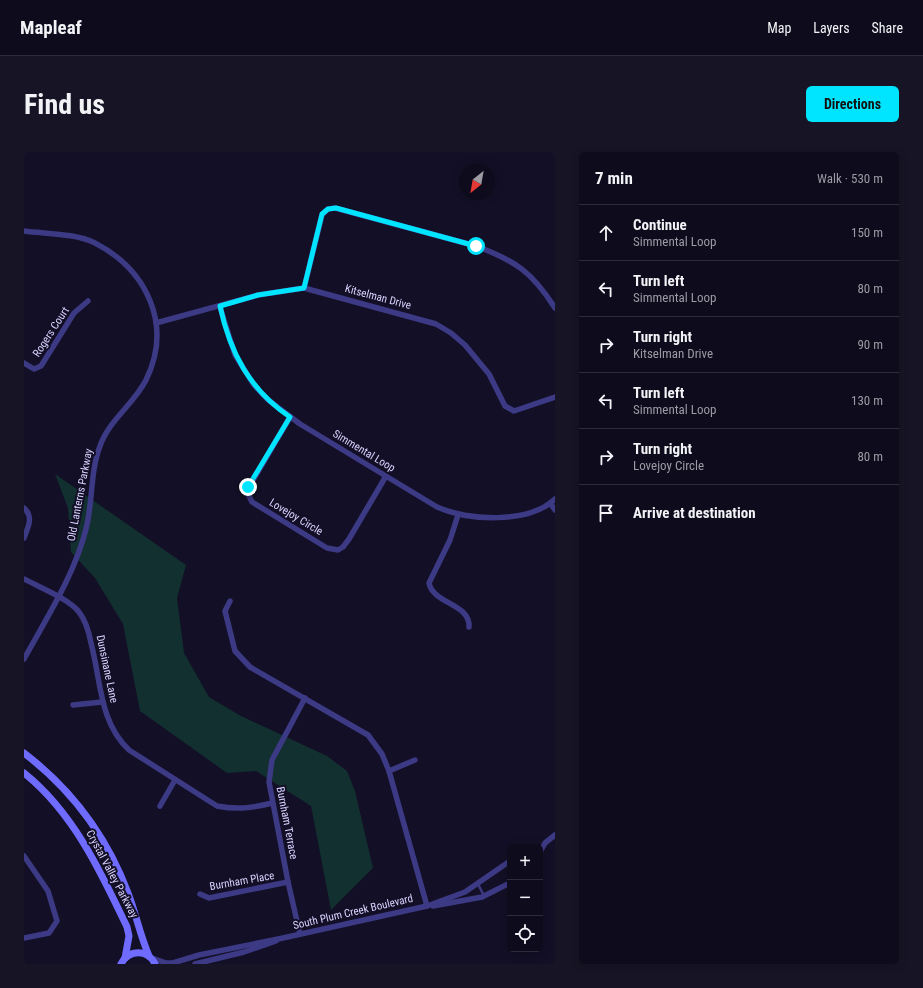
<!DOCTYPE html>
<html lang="en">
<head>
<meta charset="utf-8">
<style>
	body { margin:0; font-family:"Roboto Condensed",sans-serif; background:#171425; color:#f1f3f6 }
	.controls { position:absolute; right:12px; bottom:12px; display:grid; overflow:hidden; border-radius:6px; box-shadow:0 2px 10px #0003 }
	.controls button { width:36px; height:36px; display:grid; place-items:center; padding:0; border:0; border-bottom:1px solid #2e2b3b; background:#0e0b1c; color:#f1f3f6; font:20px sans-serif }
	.compass { position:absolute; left:435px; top:12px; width:36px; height:36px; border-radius:50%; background:#0e0b1c; box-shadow:0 2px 10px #0003; rotate:211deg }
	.stop { position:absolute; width:12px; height:12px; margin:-9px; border:3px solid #00e5ff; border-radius:50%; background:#fff }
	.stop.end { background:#00e5ff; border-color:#fff; box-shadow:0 1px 4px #0008 }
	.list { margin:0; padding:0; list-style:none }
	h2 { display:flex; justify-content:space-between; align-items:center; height:52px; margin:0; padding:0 16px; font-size:17px }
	h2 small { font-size:13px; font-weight:400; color:#9b9ba3 }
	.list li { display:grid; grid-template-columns:26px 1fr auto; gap:12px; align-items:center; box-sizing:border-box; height:56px; padding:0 16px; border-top:1px solid #2e2b3b }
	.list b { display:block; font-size:15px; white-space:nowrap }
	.list p { margin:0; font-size:13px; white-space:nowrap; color:#9b9ba3 }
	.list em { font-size:13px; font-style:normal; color:#9b9ba3 }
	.icon { flex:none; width:22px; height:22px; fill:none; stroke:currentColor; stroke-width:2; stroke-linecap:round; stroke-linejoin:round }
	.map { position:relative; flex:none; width:531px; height:812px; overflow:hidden; border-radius:6px }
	header { display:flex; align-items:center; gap:24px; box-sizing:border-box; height:56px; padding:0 20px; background:#0e0b1c; border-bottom:1px solid #2e2b3b }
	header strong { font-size:19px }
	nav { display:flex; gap:22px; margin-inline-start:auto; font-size:14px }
	.intro { display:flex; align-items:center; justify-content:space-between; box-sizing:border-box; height:96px; padding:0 24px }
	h1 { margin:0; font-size:28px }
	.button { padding:10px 18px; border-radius:6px; background:#00e5ff; color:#111; font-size:14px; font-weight:700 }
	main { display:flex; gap:24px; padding:0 24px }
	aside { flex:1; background:#0e0b1c; border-radius:6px; box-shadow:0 2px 10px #0003 }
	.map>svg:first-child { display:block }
	.green { fill:#12302f }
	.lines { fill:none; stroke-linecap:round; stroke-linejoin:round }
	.service { stroke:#3d3a85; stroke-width:2.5 }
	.minor { stroke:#3d3a85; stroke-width:5.5 }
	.secondary { stroke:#6f6bff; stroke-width:7 }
	.route { stroke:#00e5ff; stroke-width:5 }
	.labels { text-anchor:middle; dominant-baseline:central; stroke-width:4; stroke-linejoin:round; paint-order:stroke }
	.street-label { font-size:11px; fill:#d9d4ff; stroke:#130f26 }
</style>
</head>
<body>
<header>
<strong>Mapleaf</strong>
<nav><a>Map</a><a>Layers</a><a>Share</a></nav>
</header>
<div class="intro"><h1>Find us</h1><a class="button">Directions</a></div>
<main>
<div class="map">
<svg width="531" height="812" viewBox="0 0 531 812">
	<rect width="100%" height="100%" fill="#130f26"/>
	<path class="green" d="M31 322 162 413 153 446 160 501 185 545 217 564 303 604 323 619 331 639 349 716 307 758 287 654 232 619 203 621 116 559 99 472 71 426 47 400 44 356Z"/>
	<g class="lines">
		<path class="service" d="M454 732 460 744"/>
		<g class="minor">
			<path d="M0 79C22 82 51 81 71 91 123 118 149 173 122 228 110 252 85 268 76 294 66 320 69 350 62 377 50 424 23 465 0 507"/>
			<path d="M280 136 298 63 304 57 311 56 452 94C492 109 508 120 531 156"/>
			<path d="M196 155 211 203 230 233 243 247 276 272 413 355C444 369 505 372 531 347"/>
			<path d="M132 171 234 143 280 136 412 172 427 181 441 193 465 222 481 254 490 259 531 245"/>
			<path d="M0 211 10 217 17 214 50 161 64 149"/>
			<path d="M266 265 225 335 223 340 228 350 303 396 314 398 319 395 325 387 362 324"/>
			<path d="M526 351 531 358"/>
			<path d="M0 356C10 365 4 375 0 386"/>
			<path d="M434 363 426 388 405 431C409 452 447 452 445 475"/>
			<path d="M0 427C15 435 45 447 55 460 62 469 65 480 67 491 77 528 75 570 105 598L193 654C213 658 229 656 248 651"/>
			<path d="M206 449 201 459 211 499 226 515 344 583 358 602 365 619 403 754"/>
			<path d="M49 553 78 550"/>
			<path d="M365 619 391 608"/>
			<path d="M136 654 151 628"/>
			<path d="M516 700 521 691 531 683"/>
			<path d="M0 704 24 739 33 769 25 781 0 786"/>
			<path d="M176 742 185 746 264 730"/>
			<path d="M409 754 458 745 486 731"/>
			<path d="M276 782 264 730 245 630 248 608 281 546"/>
			<path d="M128 806 142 811H149L175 803 259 786 403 754 441 740 486 709"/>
			<path d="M171 812 220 800 252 789"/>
		</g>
		<g class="secondary">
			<path d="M0 601C47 637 83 685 104 741 112 762 116 783 125 804"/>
			<path d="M0 621C49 660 77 720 103 775L105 784 101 806"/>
			<path d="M97 812C105 797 124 797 131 812"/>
		</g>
	</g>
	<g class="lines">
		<path class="route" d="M224 335 266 265C226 238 206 201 196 154L234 143 280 136 298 62 304 57 312 56 452 94"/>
	</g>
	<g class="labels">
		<g class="street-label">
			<text transform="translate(354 145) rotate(15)">Kitselman Drive</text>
			<text transform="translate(27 180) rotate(-57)">Rogers Court</text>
			<text transform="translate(340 299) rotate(31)">Simmental Loop</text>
			<text transform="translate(56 343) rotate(-79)">Old Lanterns Parkway</text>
			<text transform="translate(272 365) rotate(31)">Lovejoy Circle</text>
			<text transform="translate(83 517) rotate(78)">Dunsinane Lane</text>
			<text transform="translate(263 671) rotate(79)">Burnham Terrace</text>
			<text transform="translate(88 722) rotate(62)">Crystal Valley Parkway</text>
			<text transform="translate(218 729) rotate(-10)">Burnham Place</text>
			<text transform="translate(329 760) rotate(-13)">South Plum Creek Boulevard</text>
		</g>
	</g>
</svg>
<div class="controls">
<button>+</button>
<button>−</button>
<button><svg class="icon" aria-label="locate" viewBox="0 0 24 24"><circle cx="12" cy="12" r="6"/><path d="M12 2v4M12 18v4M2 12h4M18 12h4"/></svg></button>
</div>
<svg class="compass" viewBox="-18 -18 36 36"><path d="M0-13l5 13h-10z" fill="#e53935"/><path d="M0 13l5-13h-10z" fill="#9b9ba3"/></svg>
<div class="stop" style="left:452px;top:94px"></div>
<div class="stop end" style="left:224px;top:335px"></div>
</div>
<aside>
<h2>7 min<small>Walk · 530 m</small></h2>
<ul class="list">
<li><svg class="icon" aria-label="ahead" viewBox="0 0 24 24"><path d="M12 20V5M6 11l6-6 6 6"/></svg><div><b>Continue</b><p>Simmental Loop</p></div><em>150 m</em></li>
<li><svg class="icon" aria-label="left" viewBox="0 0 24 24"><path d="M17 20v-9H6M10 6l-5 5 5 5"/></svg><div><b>Turn left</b><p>Simmental Loop</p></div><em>80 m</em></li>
<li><svg class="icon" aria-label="right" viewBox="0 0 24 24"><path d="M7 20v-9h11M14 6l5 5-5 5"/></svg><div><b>Turn right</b><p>Kitselman Drive</p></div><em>90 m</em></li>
<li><svg class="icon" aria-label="left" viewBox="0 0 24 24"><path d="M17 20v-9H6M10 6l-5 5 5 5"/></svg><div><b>Turn left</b><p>Simmental Loop</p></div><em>130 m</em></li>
<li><svg class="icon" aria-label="right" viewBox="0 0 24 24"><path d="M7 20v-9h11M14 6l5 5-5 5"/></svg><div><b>Turn right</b><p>Lovejoy Circle</p></div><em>80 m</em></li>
<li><svg class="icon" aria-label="arrive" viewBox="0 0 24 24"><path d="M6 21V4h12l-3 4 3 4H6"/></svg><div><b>Arrive at destination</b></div></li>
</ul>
</aside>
</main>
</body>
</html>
